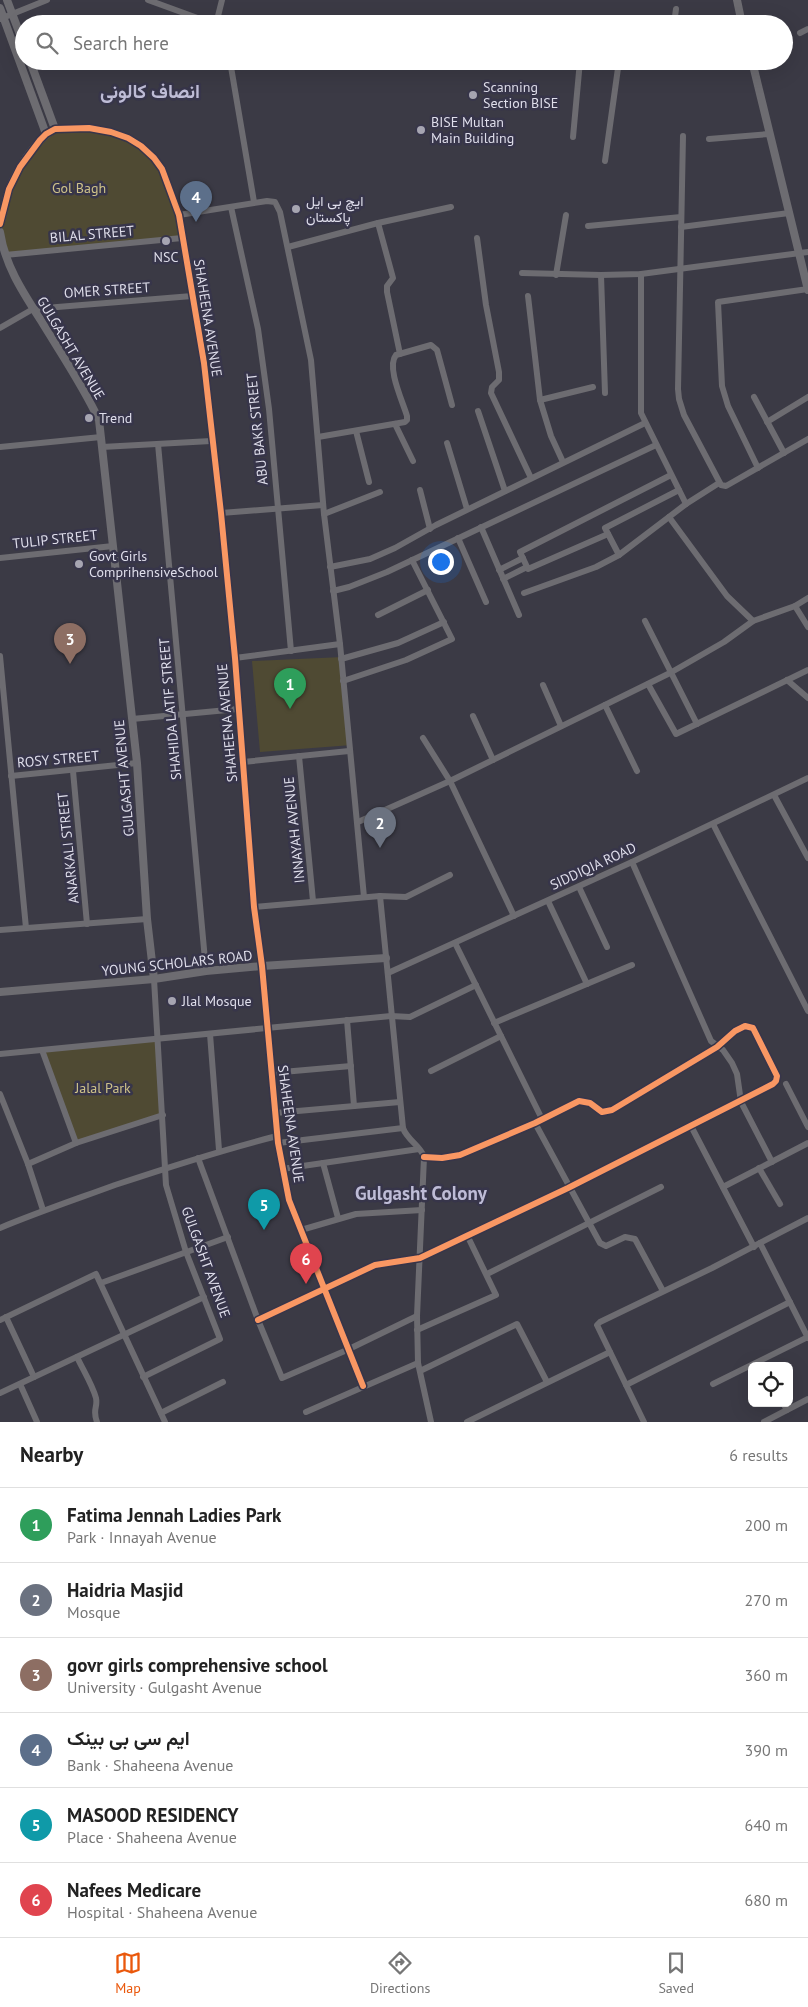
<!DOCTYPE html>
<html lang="en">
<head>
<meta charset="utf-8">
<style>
	body { margin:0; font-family:"PT Sans",Vazirmatn,sans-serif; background:#f6f6f6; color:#222 }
	.controls { position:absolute; right:15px; bottom:15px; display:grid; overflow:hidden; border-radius:8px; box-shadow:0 5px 20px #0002 }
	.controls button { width:45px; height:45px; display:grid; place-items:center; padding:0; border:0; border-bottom:1px solid #e0e0e0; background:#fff; color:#222; font:25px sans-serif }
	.you { position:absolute; left:440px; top:561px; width:18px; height:18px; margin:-12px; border:4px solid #fff; border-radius:50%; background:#1a73e8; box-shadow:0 0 0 8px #1a73e833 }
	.badge { display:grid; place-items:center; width:32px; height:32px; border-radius:50%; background:#ea580c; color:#fff; font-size:16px; font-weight:700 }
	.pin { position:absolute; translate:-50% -41px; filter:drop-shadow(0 1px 2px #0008) }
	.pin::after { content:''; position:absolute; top:26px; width:18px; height:15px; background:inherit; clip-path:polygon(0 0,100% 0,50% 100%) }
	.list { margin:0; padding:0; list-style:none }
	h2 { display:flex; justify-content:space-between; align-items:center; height:65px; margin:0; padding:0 20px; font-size:21px }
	h2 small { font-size:16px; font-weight:400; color:#767676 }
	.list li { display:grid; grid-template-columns:32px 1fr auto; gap:15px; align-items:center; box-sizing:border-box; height:75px; padding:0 20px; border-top:1px solid #e0e0e0 }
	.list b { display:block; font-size:19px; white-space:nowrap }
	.list p { margin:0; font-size:16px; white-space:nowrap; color:#767676 }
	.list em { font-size:16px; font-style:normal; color:#767676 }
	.icon { flex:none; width:28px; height:28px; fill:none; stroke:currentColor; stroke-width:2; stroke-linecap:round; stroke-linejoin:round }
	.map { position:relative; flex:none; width:808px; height:1422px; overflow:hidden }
	.search { position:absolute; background:#fff; box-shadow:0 5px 20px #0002; left:15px; right:15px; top:15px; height:55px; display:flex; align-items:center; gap:12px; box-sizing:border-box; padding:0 18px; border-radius:28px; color:#767676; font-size:19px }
	.sheet { height:515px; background:#fff }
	nav { display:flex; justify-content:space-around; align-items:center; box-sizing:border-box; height:70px; border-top:1px solid #e0e0e0; background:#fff; font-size:14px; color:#767676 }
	nav a { display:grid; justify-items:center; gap:2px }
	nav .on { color:#ea580c }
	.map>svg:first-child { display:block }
	.green { fill:#4f4a33 }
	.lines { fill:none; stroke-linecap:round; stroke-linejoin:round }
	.minor { stroke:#6d6c71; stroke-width:6 }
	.tertiary { stroke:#6d6c71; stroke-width:8 }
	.cycleway-casing { stroke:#37354a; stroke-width:9 }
	.cycleway { stroke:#f99763; stroke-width:6 }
	.poi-dot { fill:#a6a5b1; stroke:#37354a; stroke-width:2 }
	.labels { text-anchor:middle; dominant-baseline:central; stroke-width:5; stroke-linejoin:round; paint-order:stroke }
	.poi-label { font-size:14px; fill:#dfdeeb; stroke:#37354a; text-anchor:start }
	.park-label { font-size:14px; fill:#cec289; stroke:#37354a }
	.street-label { font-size:14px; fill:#dfdeeb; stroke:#37354a }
	.district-label { font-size:19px; font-weight:bold; fill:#bebcd6; stroke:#37354a }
</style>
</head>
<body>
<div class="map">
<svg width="808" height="1422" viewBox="0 0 808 1422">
	<rect width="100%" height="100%" fill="#3b3a45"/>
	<g class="green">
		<path d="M89 128 128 138 162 169 182 238 5 255 0 224 20 167 55 129Z"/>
		<path d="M343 657 352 745 260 752 252 661Z"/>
		<path d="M158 1039 163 1115 76 1143 42 1050Z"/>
	</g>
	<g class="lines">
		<g class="minor">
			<path d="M148 0 214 24"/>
			<path d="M0 19 47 0"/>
			<path d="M216 24 222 0"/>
			<path d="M674 24 676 9"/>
			<path d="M800 33 808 29"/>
			<path d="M230 61 254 202"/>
			<path d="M55 129 89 128 111 132 128 138 141 146 154 158 162 169 179 215 204 363 221 513 235 658 254 907 262 966 278 1143 289 1200 363 1386"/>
			<path d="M683 136 678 389 679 399 684 415 721 485 726 486 808 439"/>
			<path d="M573 137 580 61"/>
			<path d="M709 139 769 134"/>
			<path d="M605 161 619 61"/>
			<path d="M231 207 258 329 269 409 291 651"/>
			<path d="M179 215 267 201 275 202 280 212 311 360 324 514 340 644 364 897"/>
			<path d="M378 223 393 278 387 286V292L400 354"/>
			<path d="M588 226 681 217"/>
			<path d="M681 227 789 213"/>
			<path d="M477 238 486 305 499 372V380L492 387 491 393 531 478"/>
			<path d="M288 247 378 223 451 207"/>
			<path d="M5 255 182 238"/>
			<path d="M522 273 601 275 641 274 808 252"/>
			<path d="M641 274V413L686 504"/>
			<path d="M556 275 566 215"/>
			<path d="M601 275 605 393"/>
			<path d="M528 296 540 400 551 436 563 462"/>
			<path d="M0 328 33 309 192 296"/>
			<path d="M754 397 784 453"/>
			<path d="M540 400 593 387"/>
			<path d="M478 411 505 491"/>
			<path d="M767 422 808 397"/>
			<path d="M395 424 413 461"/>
			<path d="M356 431 369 482"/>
			<path d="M318 437 405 422 407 420V416C403 402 386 367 396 355L431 345 437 350 452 405"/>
			<path d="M447 443 467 509"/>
			<path d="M158 444 206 971"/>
			<path d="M0 447 101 437"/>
			<path d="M102 447 211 441"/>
			<path d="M758 468 728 406 722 386 718 302 808 289"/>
			<path d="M420 490 430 529"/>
			<path d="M221 513 323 505"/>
			<path d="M324 514 380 492"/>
			<path d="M669 517 727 596 753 621"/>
			<path d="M481 527 519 615"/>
			<path d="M608 534 528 569 520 552 671 475"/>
			<path d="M458 538 486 602"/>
			<path d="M619 555 605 528 679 490"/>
			<path d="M0 558 113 546"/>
			<path d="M330 567 370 559 395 548 436 525 645 423"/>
			<path d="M499 570 523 558"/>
			<path d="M503 579 527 567"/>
			<path d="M333 591 349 587 387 572 656 445"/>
			<path d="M524 593 596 567 619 555 686 504 719 483"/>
			<path d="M795 606 808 627"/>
			<path d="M378 615 428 590"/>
			<path d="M645 621 697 724"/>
			<path d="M0 656 26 928"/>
			<path d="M235 658 340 644"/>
			<path d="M341 659 398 643 444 622"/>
			<path d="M787 680 808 698"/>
			<path d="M343 681 406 660 452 639 412 560"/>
			<path d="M648 684 676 734 808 670"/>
			<path d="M543 685 561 726"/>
			<path d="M605 705 637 771"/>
			<path d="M473 716 493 760"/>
			<path d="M132 719 238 709"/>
			<path d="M423 738 450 781 514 916"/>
			<path d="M299 756 313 901"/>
			<path d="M243 762 349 751"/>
			<path d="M73 771 87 924"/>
			<path d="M11 776 137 763"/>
			<path d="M774 795 808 858"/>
			<path d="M358 822 450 781 670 673 724 642 753 621 795 606 808 598"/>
			<path d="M713 824 808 1011"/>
			<path d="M632 862 711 1041 723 1050 732 1063 737 1074 741 1102 772 1162"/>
			<path d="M579 887 607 947"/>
			<path d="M380 896 403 1128C407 1140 421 1146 424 1157L417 1316 418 1363 431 1422"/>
			<path d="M548 901 587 984"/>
			<path d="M254 907 380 896 406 897 450 875"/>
			<path d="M0 930 147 919"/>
			<path d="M455 943 542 1119"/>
			<path d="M388 973 632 862 808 778"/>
			<path d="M347 1020 354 1106"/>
			<path d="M494 1023 632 965"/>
			<path d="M210 1034 219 1150"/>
			<path d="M42 1050 76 1143"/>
			<path d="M0 1054 391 1016 410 1017 476 985"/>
			<path d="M431 1071 501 1036"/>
			<path d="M271 1073 351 1066"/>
			<path d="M786 1084 808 1127"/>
			<path d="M0 1094 28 1164 43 1210"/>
			<path d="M275 1113 400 1102"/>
			<path d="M535 1123 600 1243 606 1246 625 1237 635 1239 663 1291"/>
			<path d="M691 1126 754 1247"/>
			<path d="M278 1143 403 1128"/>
			<path d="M198 1158 258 1320 282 1378 347 1350 417 1316"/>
			<path d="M323 1163 338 1218"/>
			<path d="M28 1164 76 1143 163 1115"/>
			<path d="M759 1168 780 1204"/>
			<path d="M282 1169 419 1149"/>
			<path d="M723 1187 808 1143"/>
			<path d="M0 1228C38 1212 77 1199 115 1185 169 1167 222 1150 277 1136"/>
			<path d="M301 1230 356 1214 422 1210"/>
			<path d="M760 1243 808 1338"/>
			<path d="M487 1274 661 1187"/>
			<path d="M101 1283 228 1237"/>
			<path d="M6 1317 34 1377"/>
			<path d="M0 1320 96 1274 165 1422"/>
			<path d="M258 1320 375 1265 420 1258 568 1188 773 1084 776 1081 777 1076 753 1028 745 1026 735 1031 717 1047 612 1110 602 1112 590 1103 579 1101 535 1123 460 1155 442 1158 424 1157"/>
			<path d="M417 1330 496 1295 467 1235"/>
			<path d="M77 1357C83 1370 92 1384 96 1398 98 1408 92 1409 97 1422"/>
			<path d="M420 1371 517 1324 547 1382"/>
			<path d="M143 1377 220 1339 186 1252 166 1185 154 979"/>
			<path d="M20 1384 37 1422"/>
			<path d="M713 1384 808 1337"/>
			<path d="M626 1385 790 1302"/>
			<path d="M0 1393 204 1297"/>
			<path d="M783 1403 787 1410"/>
			<path d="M306 1412 418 1363"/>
			<path d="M161 1413 223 1382"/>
			<path d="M467 1422 610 1352"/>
			<path d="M644 1422 597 1325 600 1322 712 1268 808 1218"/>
			<path d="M764 1422 808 1399"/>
		</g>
		<g class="tertiary">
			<path d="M7 0 24 45"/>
			<path d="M737 0 742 24"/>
			<path d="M0 8 46 134"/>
			<path d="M752 61 808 290"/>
			<path d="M0 224C4 213 5 201 9 190 16 170 36 139 55 129L30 61"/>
			<path d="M0 232C5 265 22 291 40 319 60 352 82 384 99 420L137 763 147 919 154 979"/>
			<path d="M0 992 154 979 206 971 262 966 386 958"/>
		</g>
		<defs>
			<g id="cycleway">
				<path d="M0 224 9 189 20 167 40 140 46 134 55 129 89 128 111 132 128 138 141 146 154 158 162 169 179 215 204 363 221 513 235 658 254 907 262 966 278 1143 289 1200 363 1386"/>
				<path d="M258 1320 375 1265 420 1258 568 1188 773 1084 776 1081 777 1076 753 1028 745 1026 735 1031 717 1047 612 1110 602 1112 590 1103 579 1101 535 1123 460 1155 442 1158 424 1157"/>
			</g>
		</defs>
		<use href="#cycleway" class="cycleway-casing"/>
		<use href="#cycleway" class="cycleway"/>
	</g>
	<g class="poi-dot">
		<circle cx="473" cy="95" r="5"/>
		<circle cx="421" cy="130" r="5"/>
		<circle cx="296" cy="209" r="5"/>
		<circle cx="166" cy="241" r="5"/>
		<circle cx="89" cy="418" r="5"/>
		<circle cx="79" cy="564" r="5"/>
		<circle cx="172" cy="1001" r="5"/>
	</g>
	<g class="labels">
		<g class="poi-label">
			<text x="483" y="87">Scanning<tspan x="483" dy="16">Section BISE</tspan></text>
			<text x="431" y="122">BISE Multan<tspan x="431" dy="16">Main Building</tspan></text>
			<text x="306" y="201">ایچ بی ایل<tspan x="306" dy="16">پاکستان</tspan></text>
			<text x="166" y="257" text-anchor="middle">NSC</text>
			<text x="99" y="418">Trend</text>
			<text x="89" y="556">Govt Girls<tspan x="89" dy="16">ComprihensiveSchool</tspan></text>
			<text x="182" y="1001">Jlal Mosque</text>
		</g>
		<g class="park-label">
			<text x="79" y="188">Gol Bagh</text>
			<text x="103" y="1088">Jalal Park</text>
		</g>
		<g class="street-label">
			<text transform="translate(92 234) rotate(-5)">BILAL STREET</text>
			<text transform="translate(107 290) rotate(-4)">OMER STREET</text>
			<text transform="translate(208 318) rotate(81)">SHAHEENA AVENUE</text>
			<text transform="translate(71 348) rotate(59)">GULGASHT AVENUE</text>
			<text transform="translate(257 429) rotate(-96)">ABU BAKR STREET</text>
			<text transform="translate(55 539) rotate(-6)">TULIP STREET</text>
			<text transform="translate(170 709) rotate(-95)">SHAHIDA LATIF STREET</text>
			<text transform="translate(227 723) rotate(-95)">SHAHEENA AVENUE</text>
			<text transform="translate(58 759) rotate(-5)">ROSY STREET</text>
			<text transform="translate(124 778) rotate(-95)">GULGASHT AVENUE</text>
			<text transform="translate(294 830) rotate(-96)">INNAYAH AVENUE</text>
			<text transform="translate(68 848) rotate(-96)">ANARKALI STREET</text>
			<text transform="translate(593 866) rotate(-25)">SIDDIQIA ROAD</text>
			<text transform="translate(177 963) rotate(-6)">YOUNG SCHOLARS ROAD</text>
			<text transform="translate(291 1124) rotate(82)">SHAHEENA AVENUE</text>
			<text transform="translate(206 1262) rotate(70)">GULGASHT AVENUE</text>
		</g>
		<g class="district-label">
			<text x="150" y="91">انصاف کالونی</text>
			<text x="421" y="1193">Gulgasht Colony</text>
		</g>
	</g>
</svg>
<div class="controls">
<button><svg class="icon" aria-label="locate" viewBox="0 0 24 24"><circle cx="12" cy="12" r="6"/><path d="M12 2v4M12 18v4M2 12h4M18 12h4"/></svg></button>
</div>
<div class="you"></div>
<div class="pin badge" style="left:290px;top:709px;background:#2e9e5b">1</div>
<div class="pin badge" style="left:380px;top:848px;background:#6b7280">2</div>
<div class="pin badge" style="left:70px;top:664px;background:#8d6e63">3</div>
<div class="pin badge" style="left:196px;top:222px;background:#5c6f8a">4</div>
<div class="pin badge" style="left:264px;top:1230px;background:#0f9aa8">5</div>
<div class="pin badge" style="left:306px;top:1284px;background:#e0444e">6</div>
<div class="search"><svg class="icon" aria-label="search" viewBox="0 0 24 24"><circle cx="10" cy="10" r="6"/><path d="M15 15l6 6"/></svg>Search here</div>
</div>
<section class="sheet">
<h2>Nearby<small>6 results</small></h2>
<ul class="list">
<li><span class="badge" style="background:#2e9e5b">1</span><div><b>Fatima Jennah Ladies Park</b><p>Park · Innayah Avenue</p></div><em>200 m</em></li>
<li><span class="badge" style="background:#6b7280">2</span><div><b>Haidria Masjid</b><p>Mosque</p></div><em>270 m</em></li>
<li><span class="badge" style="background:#8d6e63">3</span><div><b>govr girls comprehensive school</b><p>University · Gulgasht Avenue</p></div><em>360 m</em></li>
<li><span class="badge" style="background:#5c6f8a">4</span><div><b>ایم سی بی بینک</b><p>Bank · Shaheena Avenue</p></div><em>390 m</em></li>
<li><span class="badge" style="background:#0f9aa8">5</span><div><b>MASOOD RESIDENCY</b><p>Place · Shaheena Avenue</p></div><em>640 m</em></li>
<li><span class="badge" style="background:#e0444e">6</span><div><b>Nafees Medicare</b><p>Hospital · Shaheena Avenue</p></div><em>680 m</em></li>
</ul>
</section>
<nav>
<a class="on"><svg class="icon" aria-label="map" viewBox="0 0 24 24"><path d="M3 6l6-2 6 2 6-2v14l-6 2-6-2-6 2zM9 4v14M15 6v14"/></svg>Map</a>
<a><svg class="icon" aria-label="directions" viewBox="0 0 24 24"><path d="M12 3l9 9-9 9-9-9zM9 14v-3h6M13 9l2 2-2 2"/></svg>Directions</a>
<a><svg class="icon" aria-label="saved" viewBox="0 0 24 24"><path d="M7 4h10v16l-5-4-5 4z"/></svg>Saved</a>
</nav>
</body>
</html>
